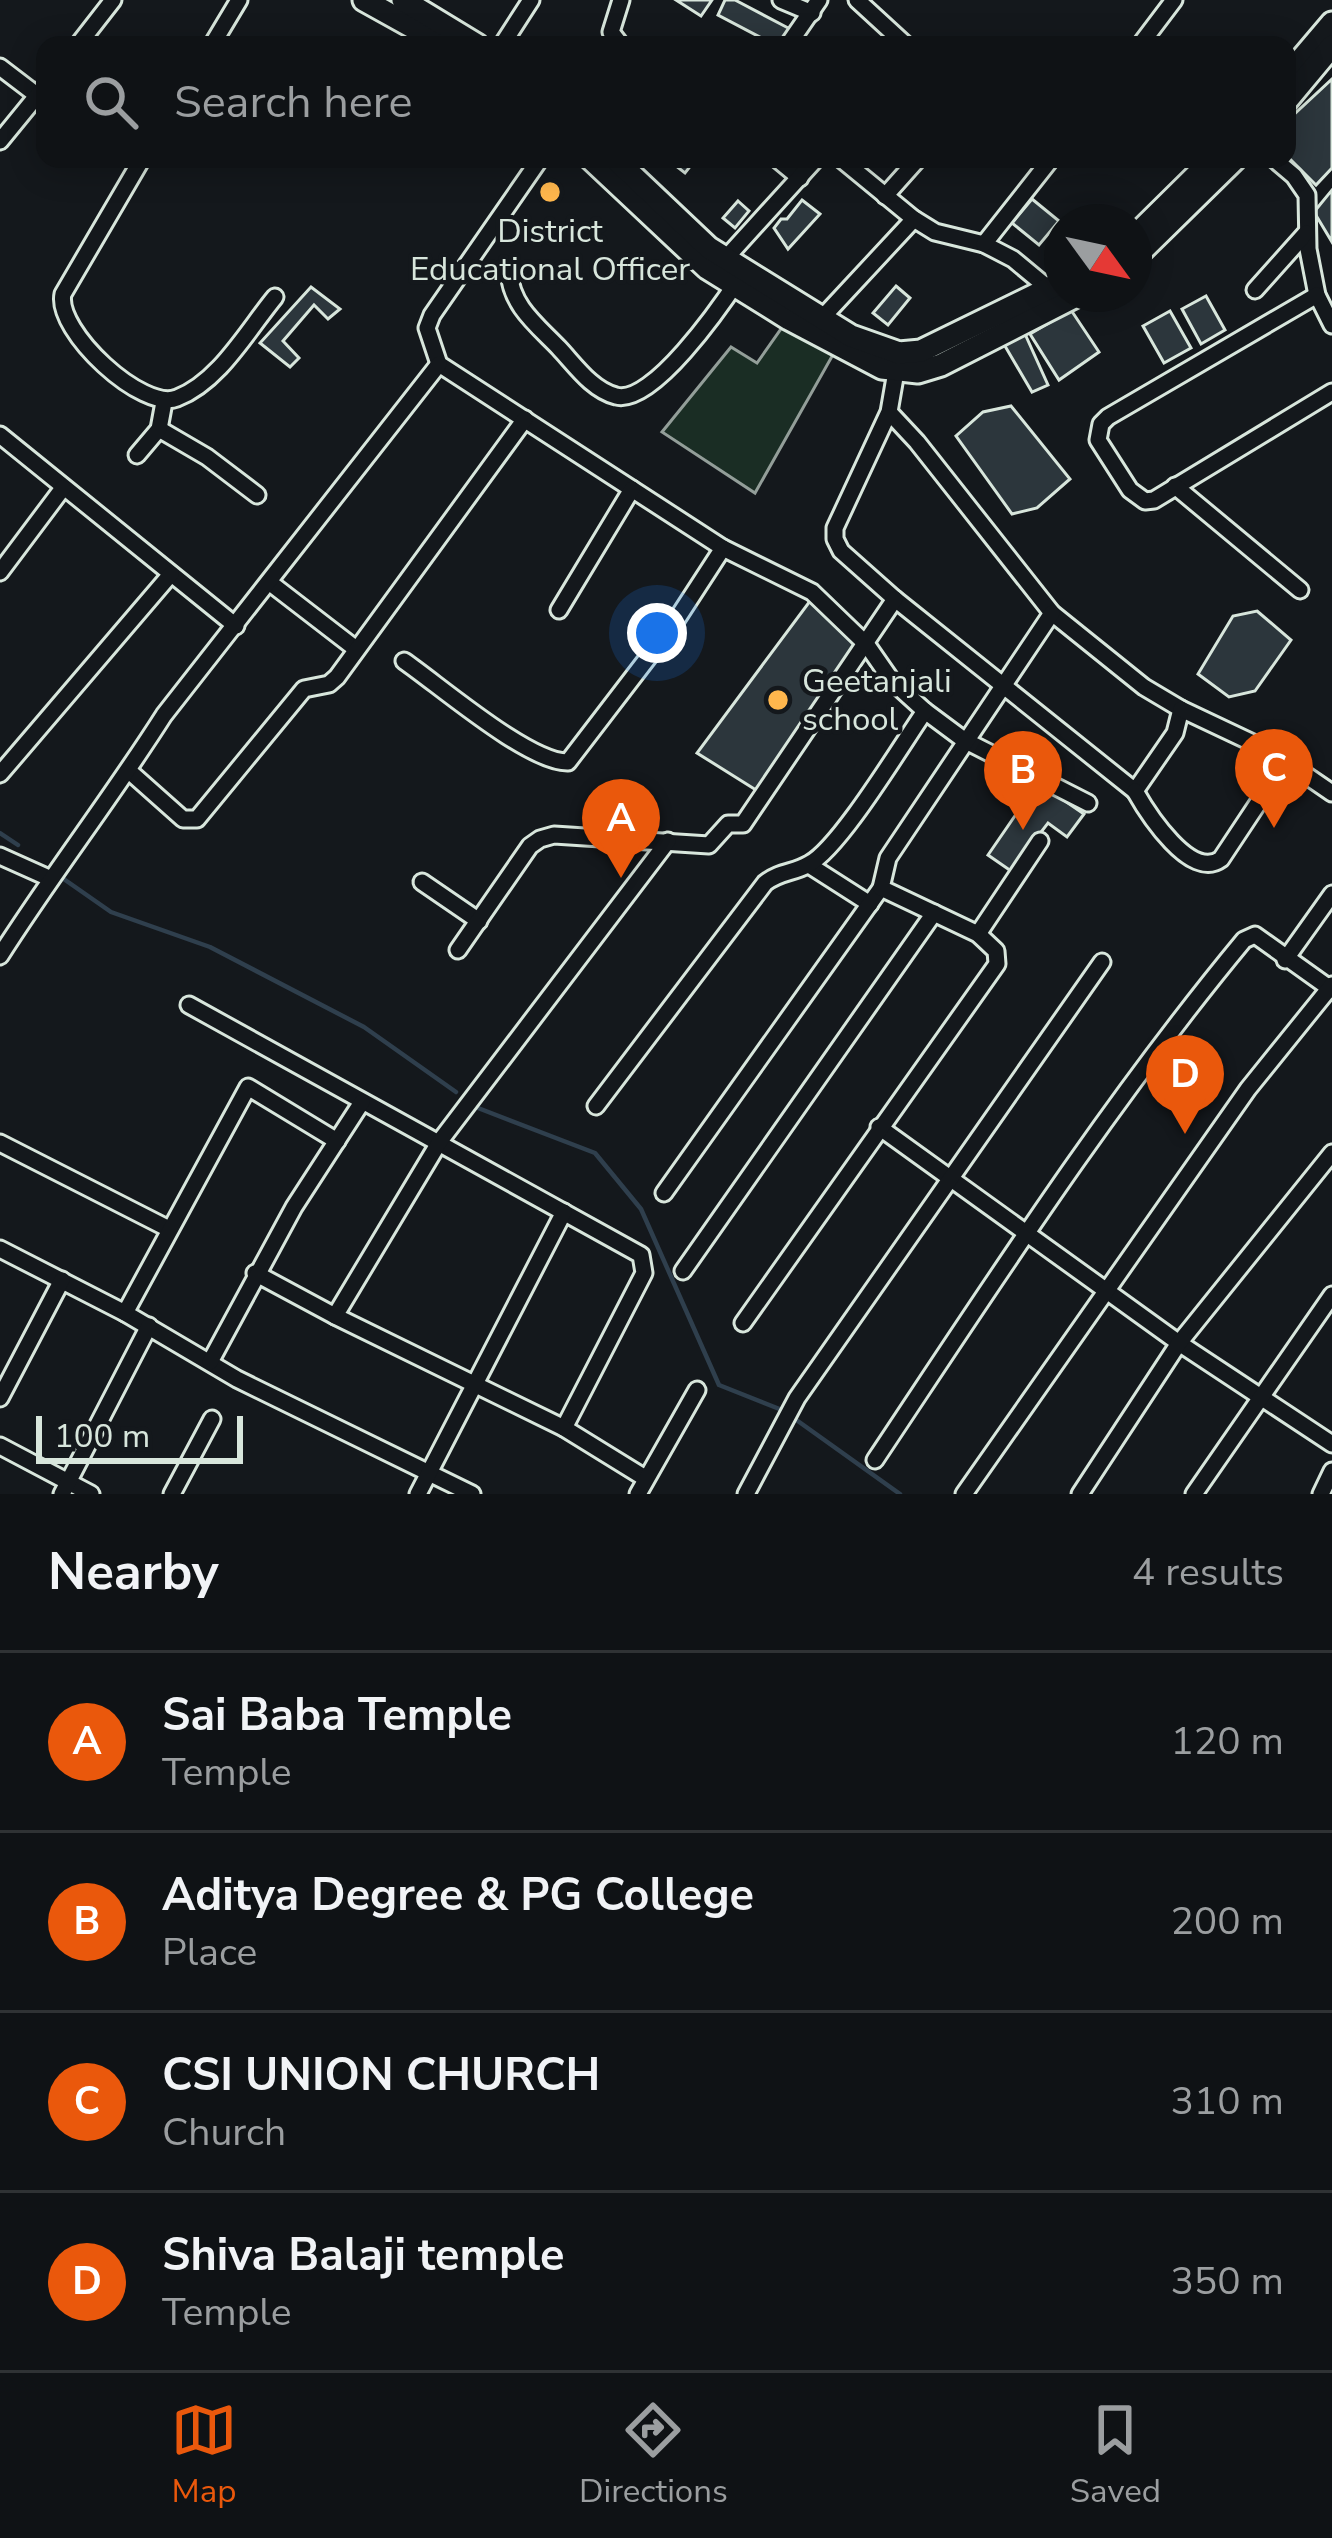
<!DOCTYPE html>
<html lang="en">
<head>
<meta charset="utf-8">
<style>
	body { margin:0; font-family:"Nunito Sans",sans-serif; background:#181b1e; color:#f1f3f6 }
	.compass { position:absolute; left:1044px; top:204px; width:108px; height:108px; border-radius:50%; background:#0f1215; box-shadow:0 6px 30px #0003; rotate:123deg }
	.scale { position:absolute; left:36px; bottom:30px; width:207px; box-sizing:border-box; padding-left:12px; border:6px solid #d8e6dc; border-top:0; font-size:33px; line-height:42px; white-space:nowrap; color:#d8e6dc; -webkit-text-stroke:9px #14181c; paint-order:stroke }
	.you { position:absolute; left:657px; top:633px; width:42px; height:42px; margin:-30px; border:9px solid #fff; border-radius:50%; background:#1a73e8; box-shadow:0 0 0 18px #1a73e833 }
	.badge { display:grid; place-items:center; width:78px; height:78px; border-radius:50%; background:#ea580c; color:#fff; font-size:39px; font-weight:700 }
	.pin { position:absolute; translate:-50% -99px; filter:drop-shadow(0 3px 6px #0008) }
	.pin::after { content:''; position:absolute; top:63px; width:42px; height:36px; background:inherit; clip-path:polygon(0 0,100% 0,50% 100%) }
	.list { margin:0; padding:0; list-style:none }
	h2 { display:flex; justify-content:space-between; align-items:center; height:156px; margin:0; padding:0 48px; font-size:51px }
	h2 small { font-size:39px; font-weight:400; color:#9b9ea0 }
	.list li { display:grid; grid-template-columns:78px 1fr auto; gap:36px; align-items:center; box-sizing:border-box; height:180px; padding:0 48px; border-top:3px solid #2f3234 }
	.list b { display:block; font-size:45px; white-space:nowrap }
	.list p { margin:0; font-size:39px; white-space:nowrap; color:#9b9ea0 }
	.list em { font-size:39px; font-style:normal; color:#9b9ea0 }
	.icon { flex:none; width:66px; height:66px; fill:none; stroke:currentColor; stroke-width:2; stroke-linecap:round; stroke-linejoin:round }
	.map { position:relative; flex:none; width:1332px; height:1494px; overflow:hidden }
	.search { position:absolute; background:#0f1215; box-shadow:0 6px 30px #0003; left:36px; right:36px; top:36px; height:132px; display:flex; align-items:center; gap:30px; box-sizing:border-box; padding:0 42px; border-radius:24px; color:#9b9ea0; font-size:45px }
	.sheet { height:876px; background:#0f1215 }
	nav { display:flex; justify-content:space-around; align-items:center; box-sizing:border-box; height:168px; border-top:3px solid #2f3234; background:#0f1215; font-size:33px; color:#9b9ea0 }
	nav a { display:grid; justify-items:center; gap:6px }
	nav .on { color:#ea580c }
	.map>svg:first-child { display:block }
	.green { fill:#1a2d24; stroke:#939e99; stroke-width:3 }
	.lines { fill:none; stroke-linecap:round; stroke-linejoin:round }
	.stream { stroke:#2f3f4d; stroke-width:4.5 }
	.building { fill:#2c363c; stroke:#d8e6dc; stroke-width:3 }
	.minor-casing { stroke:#d8e6dc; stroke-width:21 }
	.major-casing { stroke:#d8e6dc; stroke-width:27 }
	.minor { stroke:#14181c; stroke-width:15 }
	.major { stroke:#14181c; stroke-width:21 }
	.poi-dot { fill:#ffb74d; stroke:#14181c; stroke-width:4.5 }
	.labels { text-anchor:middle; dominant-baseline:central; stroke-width:9; stroke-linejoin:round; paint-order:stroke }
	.poi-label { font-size:33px; fill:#d8e6dc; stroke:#14181c }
</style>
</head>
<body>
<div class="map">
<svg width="1332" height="1494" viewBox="0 0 1332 1494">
	<rect width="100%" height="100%" fill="#14181c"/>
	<path class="green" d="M788 319 839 344 755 493 662 432 731 347 757 363Z"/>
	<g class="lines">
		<g class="stream">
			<path d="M0 833 18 845"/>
			<path d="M58 875 111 912 210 947 364 1027 456 1092"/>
			<path d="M478 1108 595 1153 641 1209 719 1385 782 1410"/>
			<path d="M795 1419 900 1494"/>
		</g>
	</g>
	<g class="building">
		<path d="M676 0H712L701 16Z"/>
		<path d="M725 0H735L792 30 784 45H775L718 15Z"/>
		<path d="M1332 79V168L1316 185 1287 156V121Z"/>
		<path d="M667 159H696L685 173Z"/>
		<path d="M1332 190V242L1314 212Z"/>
		<path d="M1032 199 1059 221 1039 245 1012 223Z"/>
		<path d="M802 200 820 214 788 249 774 228 781 219H787Z"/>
		<path d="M738 201 749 211 735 228 723 218Z"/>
		<path d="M896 286 910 298 888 325 873 313Z"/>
		<path d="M311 287 340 309 328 319 314 305 283 341 299 358 290 367 260 343Z"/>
		<path d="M1206 296 1225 330 1201 344 1182 309Z"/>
		<path d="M1071 310 1099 352 1059 380 1030 334Z"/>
		<path d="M1170 311 1191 348 1164 363 1143 326Z"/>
		<path d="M1025 334 1048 385 1032 392 1002 341Z"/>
		<path d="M1011 406 1070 479 1037 508 1012 514 956 436 983 412Z"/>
		<path d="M810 601 857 646 756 790 697 753Z"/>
		<path d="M1257 611 1291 640 1255 691 1229 697 1198 674 1233 616Z"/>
		<path d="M1043 786 1084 814 1067 837 1048 823 1011 871 988 855 1021 807H1026Z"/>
	</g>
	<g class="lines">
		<defs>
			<g id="minor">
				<path d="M621 0 611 32 621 45"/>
				<path d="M781 0 812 13"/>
				<path d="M857 0 906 45"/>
				<path d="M78 45 113 0"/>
				<path d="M212 45 239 0"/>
				<path d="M502 45 531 0"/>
				<path d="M788 45 819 0"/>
				<path d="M1140 45 1174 0"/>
				<path d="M0 67 38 96"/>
				<path d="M0 141 45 86"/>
				<path d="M142 159 63 294C55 331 143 412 177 398 219 382 247 331 275 297"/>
				<path d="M540 159 432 315 427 328 439 364 723 548 812 592 867 645 892 681 925 711 964 740 1088 803"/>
				<path d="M777 159 800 178"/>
				<path d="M841 159 914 219 935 232 984 244 1013 259 1054 293"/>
				<path d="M1274 159 1294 176 1307 195 1308 249 1317 295 1332 325"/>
				<path d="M885 196 918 159"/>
				<path d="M984 244 1051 159"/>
				<path d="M726 258 816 159"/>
				<path d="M509 272C511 306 537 325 559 348 575 365 592 390 616 396 652 406 721 306 740 277"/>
				<path d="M1255 290 1306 233"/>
				<path d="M1317 295 1108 417 1101 424 1098 440 1130 490 1145 501 1154 500 1332 392"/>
				<path d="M822 318 914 219"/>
				<path d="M889 412 835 528V539L841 551 895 599 1135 791 1175 733 1181 709 1144 687 1052 613 917 442 889 412 898 360"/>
				<path d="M159 429 207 457 257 495"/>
				<path d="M0 435 236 626"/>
				<path d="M137 455 159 429 164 402"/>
				<path d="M1175 486 1300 590"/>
				<path d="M0 572 63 488"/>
				<path d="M269 582 356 649"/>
				<path d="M559 610 632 489"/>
				<path d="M404 661C439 685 529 763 568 762L673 625 723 548"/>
				<path d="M1181 709 1272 752 1332 793"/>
				<path d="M129 771 183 819H197L304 689 329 684 337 677 525 419"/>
				<path d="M0 774 171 574"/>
				<path d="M1135 791C1148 814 1191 881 1221 859L1286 761"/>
				<path d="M0 856 49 878"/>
				<path d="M809 865 870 904"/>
				<path d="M422 882 479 921"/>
				<path d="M978 934 1040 841"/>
				<path d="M458 950 530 846 540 839 554 835 709 845 728 824H743L895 599"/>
				<path d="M0 956C52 874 112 797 164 715L439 364"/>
				<path d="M1285 960 1332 894"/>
				<path d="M189 1005 641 1255 644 1273 564 1428 645 1478"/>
				<path d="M596 1106 765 883C780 871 794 873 809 864 840 848 902 744 925 711"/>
				<path d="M879 1127 1179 1343 1332 1444"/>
				<path d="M0 1143 169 1229"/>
				<path d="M664 1193 881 888"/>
				<path d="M0 1249 125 1313 237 1379 472 1494"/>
				<path d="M683 1271 934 913"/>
				<path d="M255 1273 335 1316"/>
				<path d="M125 1313 248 1087 337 1141"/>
				<path d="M743 1323 997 964 996 951 978 934 881 888 888 858 1052 613"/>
				<path d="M210 1362 294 1207 362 1102"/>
				<path d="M0 1398 62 1280"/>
				<path d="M564 1428 335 1316 440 1141 668 841"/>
				<path d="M0 1446 91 1494"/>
				<path d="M875 1460C993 1283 1108 1104 1244 940L1255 935 1332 990"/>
				<path d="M62 1494 149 1326"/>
				<path d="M172 1494 212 1419"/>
				<path d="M418 1494 564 1212"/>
				<path d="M638 1494 697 1390"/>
				<path d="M746 1494 797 1398 1102 962"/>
				<path d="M964 1494 1248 1089 1332 985"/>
				<path d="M1080 1494 1179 1343 1332 1153"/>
				<path d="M1194 1494 1332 1295"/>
				<path d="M1321 1494 1332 1471"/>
			</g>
			<g id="major">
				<path d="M364 0 445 45"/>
				<path d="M403 0 477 45"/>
				<path d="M1287 76 1332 23"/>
				<path d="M1287 100 1332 46"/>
				<path d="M591 159 707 268 789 319 882 368 918 372 941 365 1080 294"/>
				<path d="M615 159 709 248 851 336 899 353 921 351 1062 282"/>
				<path d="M1134 237 1213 159"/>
				<path d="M1134 258 1235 159"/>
			</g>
		</defs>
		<use href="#minor" class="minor-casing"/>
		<use href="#major" class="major-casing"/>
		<use href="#minor" class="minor"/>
		<use href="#major" class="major"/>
	</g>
	<g class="poi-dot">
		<circle cx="550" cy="192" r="12"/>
		<circle cx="778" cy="700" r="12"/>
	</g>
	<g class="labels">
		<g class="poi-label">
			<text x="550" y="231">District<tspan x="550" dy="38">Educational Officer</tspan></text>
			<text x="802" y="681" text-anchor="start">Geetanjali<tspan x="802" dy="38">school</tspan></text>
		</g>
	</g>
</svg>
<svg class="compass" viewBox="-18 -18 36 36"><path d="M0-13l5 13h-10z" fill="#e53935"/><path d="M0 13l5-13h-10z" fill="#9b9ea0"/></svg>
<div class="scale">100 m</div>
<div class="you"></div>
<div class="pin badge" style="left:621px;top:878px">A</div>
<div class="pin badge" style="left:1023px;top:830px">B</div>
<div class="pin badge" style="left:1274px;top:828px">C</div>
<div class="pin badge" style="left:1185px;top:1134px">D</div>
<div class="search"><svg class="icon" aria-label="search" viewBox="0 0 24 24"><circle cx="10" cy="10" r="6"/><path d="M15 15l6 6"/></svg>Search here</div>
</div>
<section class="sheet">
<h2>Nearby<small>4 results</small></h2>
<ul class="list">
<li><span class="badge">A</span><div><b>Sai Baba Temple</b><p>Temple</p></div><em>120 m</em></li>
<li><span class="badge">B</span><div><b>Aditya Degree &amp; PG College</b><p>Place</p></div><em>200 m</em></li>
<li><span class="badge">C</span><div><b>CSI UNION CHURCH</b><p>Church</p></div><em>310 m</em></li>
<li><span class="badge">D</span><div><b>Shiva Balaji temple</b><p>Temple</p></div><em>350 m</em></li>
</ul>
</section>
<nav>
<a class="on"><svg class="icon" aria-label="map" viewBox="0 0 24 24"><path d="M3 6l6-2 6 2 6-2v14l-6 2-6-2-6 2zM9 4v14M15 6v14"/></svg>Map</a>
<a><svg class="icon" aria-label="directions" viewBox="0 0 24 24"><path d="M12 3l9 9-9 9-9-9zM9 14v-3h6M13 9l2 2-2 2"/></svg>Directions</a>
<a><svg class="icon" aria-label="saved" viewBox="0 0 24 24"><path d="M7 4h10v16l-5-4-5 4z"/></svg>Saved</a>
</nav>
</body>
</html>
